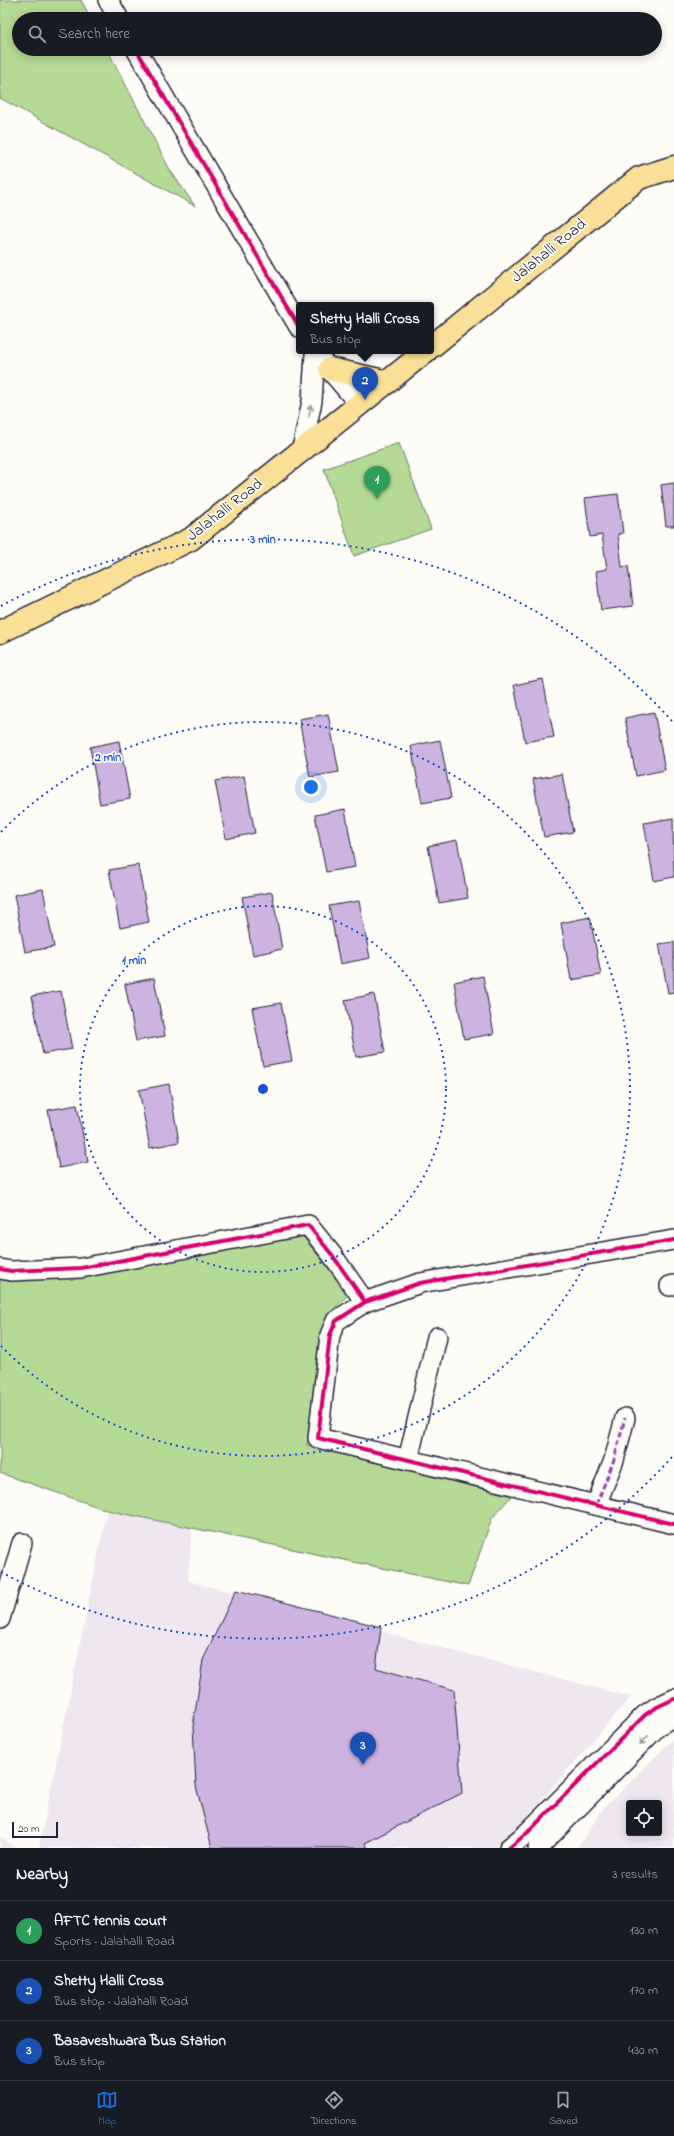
<!DOCTYPE html>
<html lang="en">
<head>
<meta charset="utf-8">
<style>
	body { margin:0; font-family:"Indie Flower",sans-serif; background:#20242c; color:#f1f3f6 }
	.controls { position:absolute; right:12px; bottom:12px; display:grid; overflow:hidden; border-radius:4px; box-shadow:0 2px 10px #0003 }
	.controls button { width:36px; height:36px; display:grid; place-items:center; padding:0; border:0; border-bottom:1px solid #363941; background:#171b24; color:#f1f3f6; font:20px sans-serif }
	.scale { position:absolute; left:12px; bottom:10px; width:46px; box-sizing:border-box; padding-left:4px; border:2px solid #22223b; border-top:0; font-size:11px; line-height:14px; white-space:nowrap; color:#22223b; -webkit-text-stroke:3px #fdfcf7; paint-order:stroke }
	.you { position:absolute; left:311px; top:787px; width:14px; height:14px; margin:-10px; border:3px solid #fff; border-radius:50%; background:#1a73e8; box-shadow:0 0 0 6px #1a73e833 }
	.badge { display:grid; place-items:center; width:26px; height:26px; border-radius:50%; background:#1a73e8; color:#fff; font-size:13px; font-weight:700 }
	.pin { position:absolute; translate:-50% -33px; filter:drop-shadow(0 1px 2px #0008) }
	.pin::after { content:''; position:absolute; top:21px; width:14px; height:12px; background:inherit; clip-path:polygon(0 0,100% 0,50% 100%) }
	.popup { position:absolute; left:296px; top:302px; width:138px; height:52px; box-sizing:border-box; display:grid; place-content:center; border-radius:4px; background:#171b24; filter:drop-shadow(0 1px 3px #0005); font-size:13px; white-space:nowrap; color:#9ea1a6 }
	.popup b { font-size:15px; color:#f1f3f6 }
	.popup::after { content:''; position:absolute; left:50%; top:100%; margin-left:-8px; border:8px solid transparent; border-top-color:#171b24 }
	.list { margin:0; padding:0; list-style:none }
	h2 { display:flex; justify-content:space-between; align-items:center; height:52px; margin:0; padding:0 16px; font-size:17px }
	h2 small { font-size:13px; font-weight:400; color:#9ea1a6 }
	.list li { display:grid; grid-template-columns:26px 1fr auto; gap:12px; align-items:center; box-sizing:border-box; height:60px; padding:0 16px; border-top:1px solid #363941 }
	.list b { display:block; font-size:15px; white-space:nowrap }
	.list p { margin:0; font-size:13px; white-space:nowrap; color:#9ea1a6 }
	.list em { font-size:13px; font-style:normal; color:#9ea1a6 }
	.icon { flex:none; width:22px; height:22px; fill:none; stroke:currentColor; stroke-width:2; stroke-linecap:round; stroke-linejoin:round }
	.map { position:relative; flex:none; width:674px; height:1848px; overflow:hidden }
	.search { position:absolute; background:#171b24; box-shadow:0 2px 10px #0003; left:12px; right:12px; top:12px; height:44px; display:flex; align-items:center; gap:10px; box-sizing:border-box; padding:0 14px; border-radius:22px; color:#9ea1a6; font-size:15px }
	.sheet { height:232px; background:#171b24 }
	nav { display:flex; justify-content:space-around; align-items:center; box-sizing:border-box; height:56px; border-top:1px solid #363941; background:#171b24; font-size:11px; color:#9ea1a6 }
	nav a { display:grid; justify-items:center; gap:2px }
	nav .on { color:#1a73e8 }
	.map>svg:first-child { display:block }
	.built { fill:#efe6f0; fill-rule:evenodd }
	.green { fill:#b4da95; stroke:#6b7e68 }
	.building { fill:#ceb3e1; stroke:#22223b }
	.lines { fill:none; stroke-linecap:round; stroke-linejoin:round }
	.minor-casing { stroke:#22223b; stroke-width:22 }
	.major-casing { stroke:#22223b; stroke-width:25 }
	.minor { stroke:#fdfcf7; stroke-width:19 }
	.major { stroke:#fadf96; stroke-width:22 }
	.quiet { stroke:#8e44ad; stroke-width:3; stroke-dasharray:6 3; stroke-linecap:butt }
	.cycleway-casing { stroke:#fdfcf7; stroke-width:6 }
	.cycleway { stroke:#d6006c; stroke-width:4 }
	.oneway { stroke:#9a9aa2 }
	.ring { fill:none; stroke:#1d4ed8; stroke-width:2; stroke-dasharray:2 4 }
	.labels { text-anchor:middle; dominant-baseline:central; stroke-width:3.5; stroke-linejoin:round; paint-order:stroke }
	.street-label { font-size:16px; fill:#22223b; stroke:#fdfcf7 }
	.centre { fill:#1d4ed8; stroke:#fdfcf7; stroke-width:2 }
	.ring-label { font-size:12px; text-anchor:middle; font-weight:bold; fill:#1d4ed8; stroke:#fdfcf7; stroke-width:3.5; stroke-linejoin:round; paint-order:stroke }
</style>
</head>
<body>
<div class="map">
<svg width="674" height="1848" viewBox="0 0 674 1848">
	<rect width="100%" height="100%" fill="#fdfcf7"/>
	<filter id="ink" filterUnits="userSpaceOnUse"><feTurbulence type="fractalNoise" baseFrequency=".025" numOctaves="2"/><feDisplacementMap in="SourceGraphic" scale="8" xChannelSelector="R" yChannelSelector="G"/><feConvolveMatrix kernelMatrix="1 2 1 2 8 2 1 2 1" color-interpolation-filters="sRGB"/></filter>
	<g filter="url(#ink)">
		<g class="built">
			<path d="M107 1510 192 1528 188 1581 631 1697 500 1848H39Z"/>
			<path d="M674 1738V1848H577L603 1809ZM629 1803H659V1833H629Z"/>
			<path d="M0 1837 17 1848H0Z"/>
		</g>
		<g class="green">
			<path d="M0 0H81L91 19H19V49H107L170 170 195 206 0 98Z"/>
			<path d="M399 443 431 529 354 556 324 469Z"/>
			<path d="M301 1234 349 1294 327 1316 307 1445 514 1493 492 1518 468 1586 107 1510 0 1473V1274Z"/>
		</g>
		<g class="building">
			<path d="M674 483V526H666L661 485Z"/>
			<path d="M618 494 623 533 618 534 622 567 628 566 633 606 601 610 596 571 607 569 602 535 590 537 585 498Z"/>
			<path d="M543 679 554 737 525 742 514 685Z"/>
			<path d="M654 712 665 770 636 776 625 718Z"/>
			<path d="M328 714 339 772 310 777 299 719Z"/>
			<path d="M440 740 451 798 422 803 411 746Z"/>
			<path d="M119 741 130 799 100 804 90 747Z"/>
			<path d="M562 774 573 832 544 837 533 779Z"/>
			<path d="M244 776 255 833 226 839 215 781Z"/>
			<path d="M345 809 355 867 326 872 315 815Z"/>
			<path d="M673 818 674 877 654 881 644 823Z"/>
			<path d="M457 840 468 898 439 903 428 846Z"/>
			<path d="M138 865 149 922 120 928 109 870Z"/>
			<path d="M43 889 54 947 25 952 14 895Z"/>
			<path d="M272 892 282 949 253 955 242 897Z"/>
			<path d="M359 901 370 958 340 964 329 906Z"/>
			<path d="M590 917 601 975 571 980 561 923Z"/>
			<path d="M674 942V992L668 993 659 944Z"/>
			<path d="M483 976 494 1034 464 1039 454 982Z"/>
			<path d="M154 978 165 1036 136 1041 125 984Z"/>
			<path d="M61 991 72 1049 43 1054 32 996Z"/>
			<path d="M374 994 385 1052 356 1057 345 1000Z"/>
			<path d="M281 1003 292 1061 263 1066 252 1008Z"/>
			<path d="M169 1084 179 1142 150 1148 139 1090Z"/>
			<path d="M77 1105 88 1162 59 1168 48 1110Z"/>
			<path d="M236 1590 381 1627 376 1668 454 1690 462 1793 365 1843 368 1848H212L196 1786 193 1726 203 1660Z"/>
		</g>
		<g class="lines">
			<defs>
				<g id="minor">
					<path d="M108 0 119 19"/>
					<path d="M136 49 299 327"/>
					<path d="M325 364 360 405"/>
					<path d="M302 449 312 401 315 354"/>
					<path d="M674 1240 420 1283 365 1302 336 1321 330 1335 318 1438 674 1524"/>
					<path d="M0 1269 11 1271 81 1268 308 1225 333 1256 365 1302"/>
					<path d="M670 1286 674 1285"/>
					<path d="M408 1460 437 1337"/>
					<path d="M596 1505 614 1460 625 1418"/>
					<path d="M0 1619 22 1543"/>
					<path d="M509 1848 526 1834 645 1715 657 1707 674 1699"/>
					<path d="M538 1848 658 1726 674 1716"/>
				</g>
				<g id="major">
					<path d="M431 347 639 178 674 167"/>
					<path d="M330 369 388 382"/>
					<path d="M0 632 191 539 426 351"/>
				</g>
			</defs>
			<use href="#minor" class="minor-casing"/>
			<use href="#major" class="major-casing"/>
			<use href="#minor" class="minor"/>
			<use href="#major" class="major"/>
			<path class="quiet" d="M596 1505 614 1460 625 1418"/>
			<defs>
				<g id="cycleway">
					<path d="M136 49 299 327"/>
					<path d="M674 1240 420 1283 365 1302 336 1321 330 1335 318 1438 674 1524"/>
					<path d="M0 1269 11 1271 81 1268 308 1225 333 1256 365 1302"/>
					<path d="M509 1848 526 1834 645 1715 657 1707 674 1699"/>
				</g>
			</defs>
			<use href="#cycleway" class="cycleway-casing"/>
			<use href="#cycleway" class="cycleway"/>
		</g>
		<defs><path id="oneway-shaft" d="M-6 0H5M1.5-3L5.5 0L1.5 3" fill="none" stroke-width="1.6" stroke-linecap="round" stroke-linejoin="round"/></defs>
		<g class="oneway">
			<use href="#oneway-shaft" transform="translate(310 411) rotate(-79)"/>
			<use href="#oneway-shaft" transform="translate(644 1740) rotate(134)"/>
		</g>
	</g>
	<g class="ring">
		<circle cx="263" cy="1089" r="183"/>
		<path d="M1 832A367 367 0 1 1 1 1346"/>
		<path d="M672 1457A550 550 0 0 1 1 1572M1 606A550 550 0 0 1 672 721"/>
	</g>
	<g class="labels">
		<g class="street-label">
			<text transform="translate(549 251) rotate(-39)">Jalahalli Road</text>
			<text transform="translate(225 510) rotate(-38)">Jalahalli Road</text>
		</g>
	</g>
	<circle cx="263" cy="1089" r="6" class="centre"/>
	<g class="ring-label">
		<text x="263" y="543">3 min</text>
		<text x="108" y="761">2 min</text>
		<text x="134" y="964">1 min</text>
	</g>
</svg>
<div class="controls">
<button><svg class="icon" aria-label="locate" viewBox="0 0 24 24"><circle cx="12" cy="12" r="6"/><path d="M12 2v4M12 18v4M2 12h4M18 12h4"/></svg></button>
</div>
<div class="scale">20 m</div>
<div class="you"></div>
<div class="pin badge" style="left:377px;top:499px;background:#2e9e5b">1</div>
<div class="pin badge" style="left:365px;top:400px;background:#1a4fb4">2</div>
<div class="popup"><b>Shetty Halli Cross</b>Bus stop</div>
<div class="pin badge" style="left:363px;top:1765px;background:#1a4fb4">3</div>
<div class="search"><svg class="icon" aria-label="search" viewBox="0 0 24 24"><circle cx="10" cy="10" r="6"/><path d="M15 15l6 6"/></svg>Search here</div>
</div>
<section class="sheet">
<h2>Nearby<small>3 results</small></h2>
<ul class="list">
<li><span class="badge" style="background:#2e9e5b">1</span><div><b>AFTC tennis court</b><p>Sports · Jalahalli Road</p></div><em>130 m</em></li>
<li><span class="badge" style="background:#1a4fb4">2</span><div><b>Shetty Halli Cross</b><p>Bus stop · Jalahalli Road</p></div><em>170 m</em></li>
<li><span class="badge" style="background:#1a4fb4">3</span><div><b>Basaveshwara Bus Station</b><p>Bus stop</p></div><em>430 m</em></li>
</ul>
</section>
<nav>
<a class="on"><svg class="icon" aria-label="map" viewBox="0 0 24 24"><path d="M3 6l6-2 6 2 6-2v14l-6 2-6-2-6 2zM9 4v14M15 6v14"/></svg>Map</a>
<a><svg class="icon" aria-label="directions" viewBox="0 0 24 24"><path d="M12 3l9 9-9 9-9-9zM9 14v-3h6M13 9l2 2-2 2"/></svg>Directions</a>
<a><svg class="icon" aria-label="saved" viewBox="0 0 24 24"><path d="M7 4h10v16l-5-4-5 4z"/></svg>Saved</a>
</nav>
</body>
</html>
